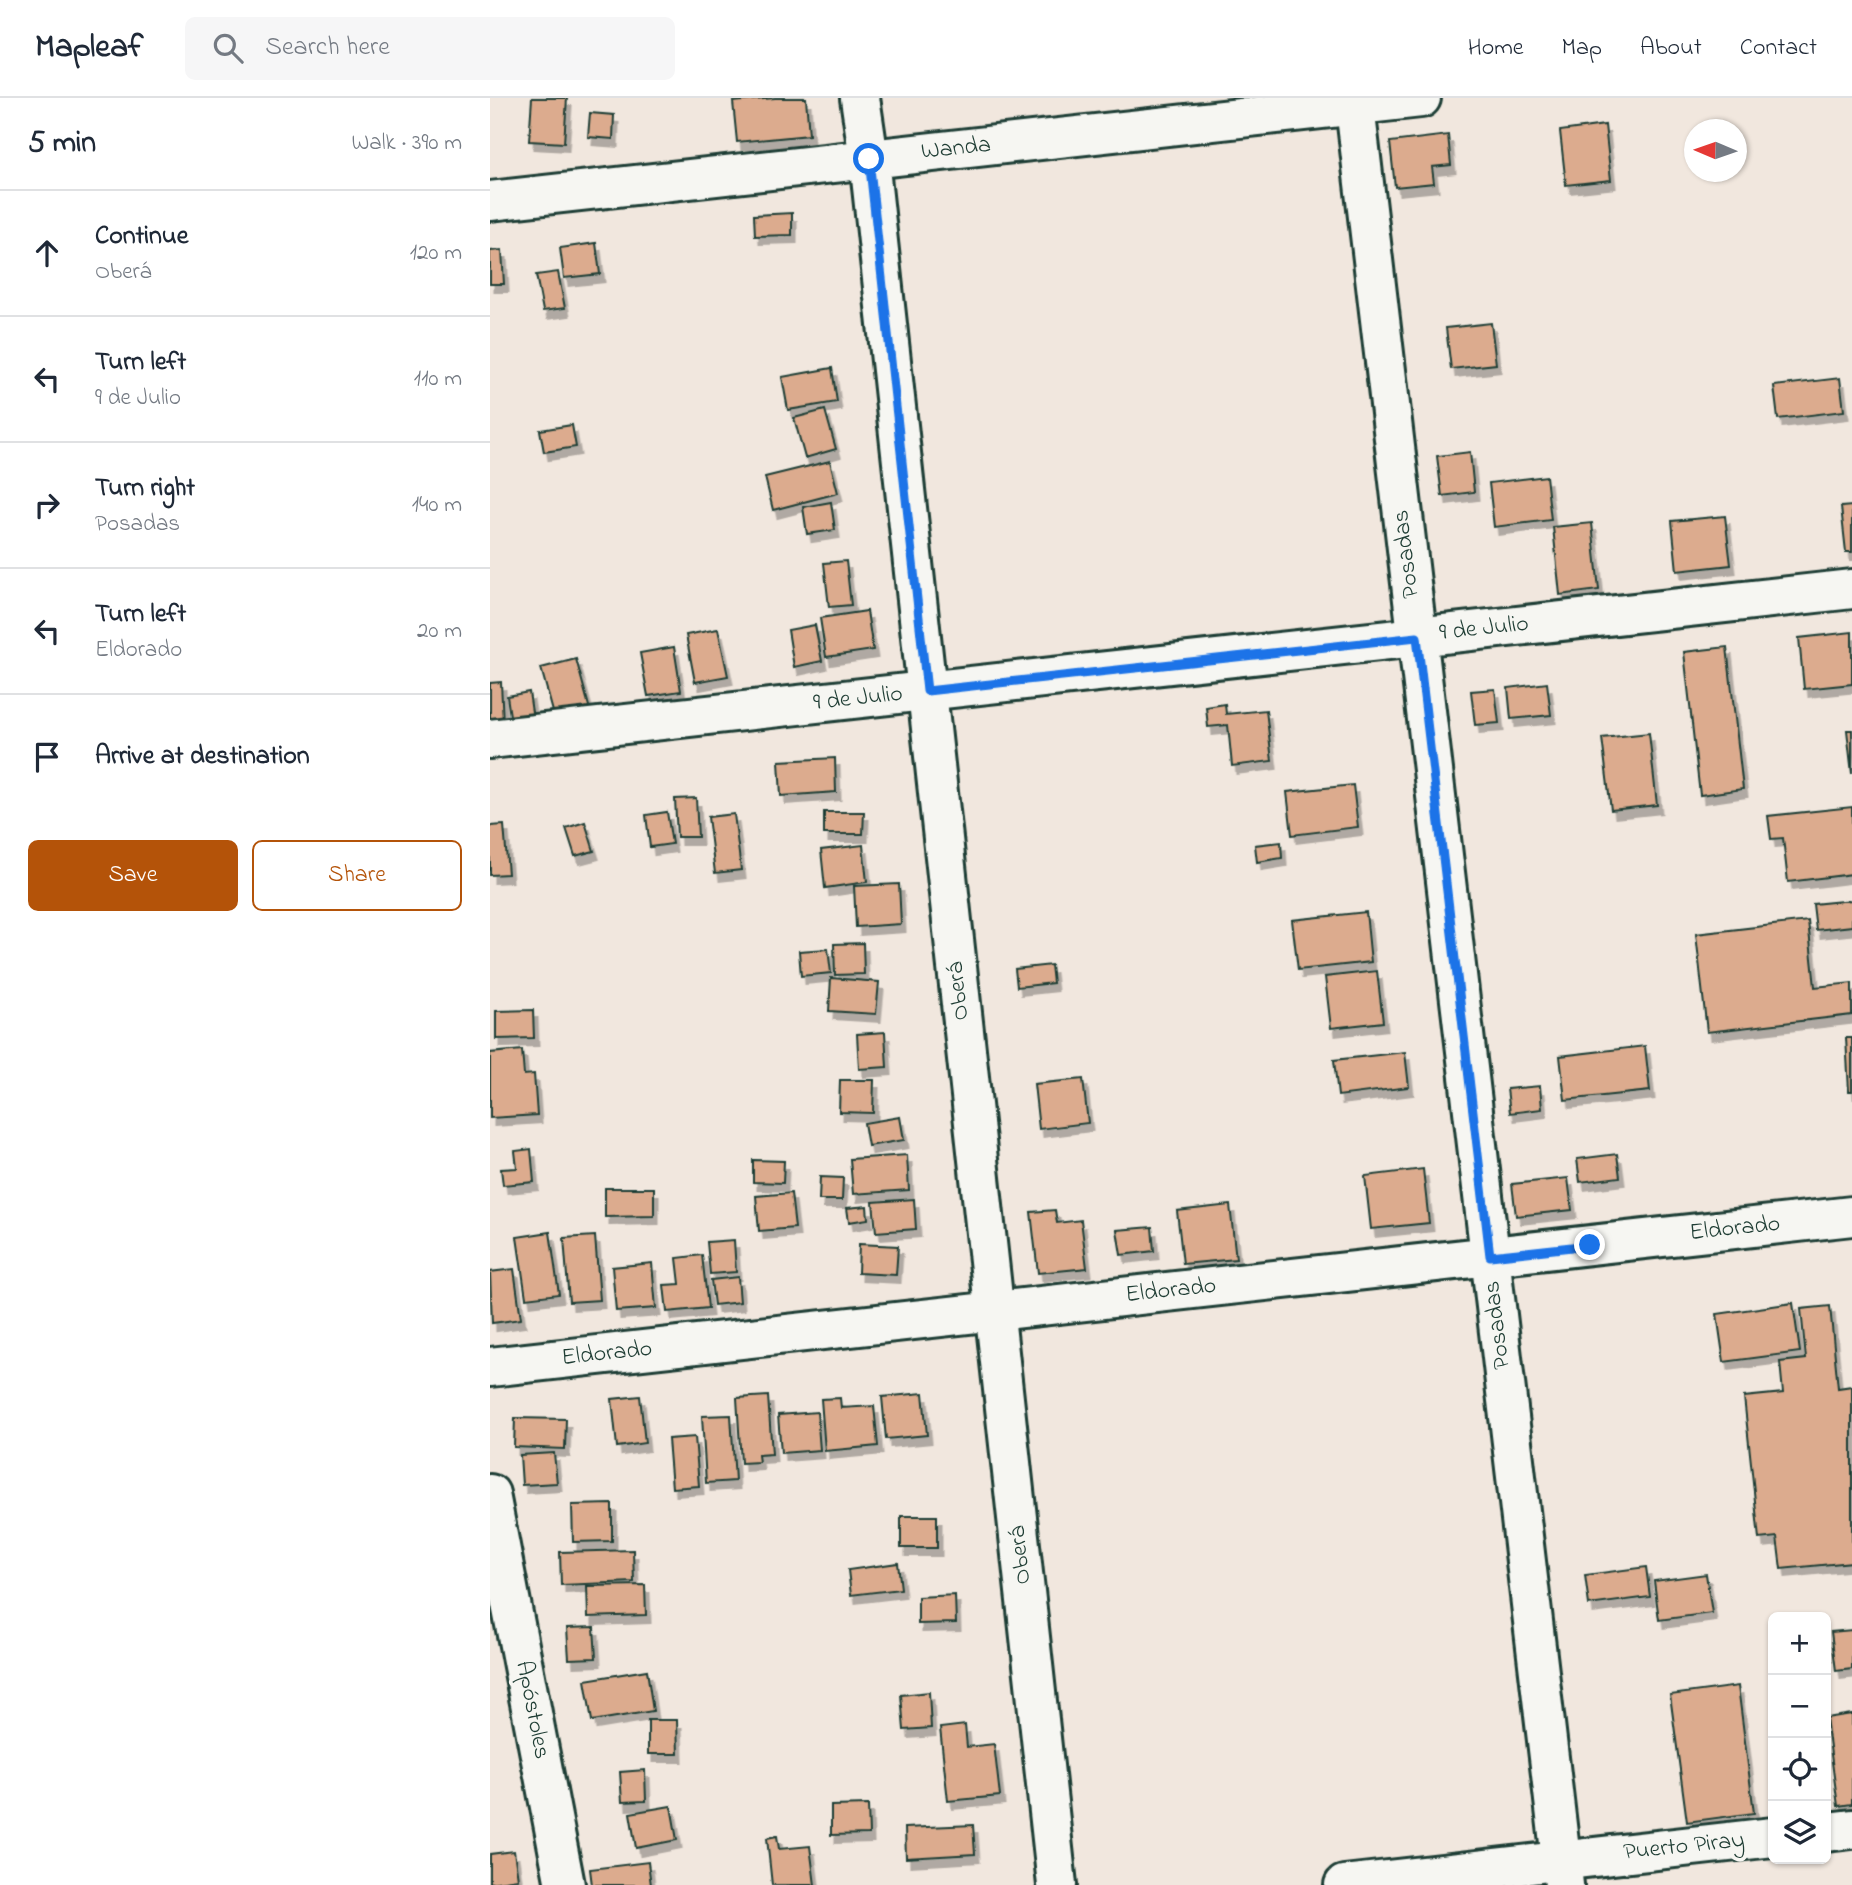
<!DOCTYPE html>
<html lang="en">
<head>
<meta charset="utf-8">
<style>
	body { margin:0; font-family:"Indie Flower",sans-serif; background:#f6f6f7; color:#1f2937 }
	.controls { position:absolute; right:21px; bottom:21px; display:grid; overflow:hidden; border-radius:10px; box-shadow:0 2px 5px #0004 }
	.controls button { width:63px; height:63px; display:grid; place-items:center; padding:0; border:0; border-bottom:2px solid #e0e1e3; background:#fff; color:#1f2937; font:35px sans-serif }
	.compass { position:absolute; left:1194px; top:21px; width:63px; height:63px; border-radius:50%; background:#fff; box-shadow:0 2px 5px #0004; rotate:272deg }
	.stop { position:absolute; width:21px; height:21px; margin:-16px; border:5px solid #1a73e8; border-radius:50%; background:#fff }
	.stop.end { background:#1a73e8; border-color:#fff; box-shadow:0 2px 7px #0008 }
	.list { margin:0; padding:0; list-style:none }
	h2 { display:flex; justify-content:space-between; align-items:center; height:91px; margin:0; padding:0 28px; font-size:30px }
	h2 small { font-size:23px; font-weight:400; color:#747a83 }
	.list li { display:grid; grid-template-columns:46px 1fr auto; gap:21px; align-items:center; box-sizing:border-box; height:126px; padding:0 28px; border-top:2px solid #e0e1e3 }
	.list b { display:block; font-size:26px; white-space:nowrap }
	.list p { margin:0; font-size:23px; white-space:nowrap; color:#747a83 }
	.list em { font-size:23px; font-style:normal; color:#747a83 }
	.actions { display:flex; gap:14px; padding:21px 28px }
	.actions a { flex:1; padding:16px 0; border:2px solid #b45309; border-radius:10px; text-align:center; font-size:24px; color:#b45309 }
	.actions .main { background:#b45309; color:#fff }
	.icon { flex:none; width:38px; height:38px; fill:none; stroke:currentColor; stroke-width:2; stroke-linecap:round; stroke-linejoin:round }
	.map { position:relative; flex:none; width:1362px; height:1787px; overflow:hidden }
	header { display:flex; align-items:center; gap:42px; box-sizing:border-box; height:98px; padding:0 35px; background:#fff; border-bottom:2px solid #e0e1e3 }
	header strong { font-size:33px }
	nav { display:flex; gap:38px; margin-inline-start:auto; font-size:24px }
	.search { width:490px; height:63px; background:#f6f6f7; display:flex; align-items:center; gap:18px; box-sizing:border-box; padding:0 24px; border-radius:10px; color:#747a83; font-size:26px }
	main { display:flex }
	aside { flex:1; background:#fff }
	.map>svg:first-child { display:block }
	.building { fill:#dcab8e; stroke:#1f3d34; stroke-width:2; filter:url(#shadow) }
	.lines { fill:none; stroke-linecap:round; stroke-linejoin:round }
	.minor-casing { stroke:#1f3d34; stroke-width:44 }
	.minor { stroke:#f6f6f2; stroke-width:38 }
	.route { stroke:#1a73e8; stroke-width:9 }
	.labels { text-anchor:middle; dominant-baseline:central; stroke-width:7; stroke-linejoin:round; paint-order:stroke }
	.street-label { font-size:24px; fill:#1f3d34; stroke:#f6f6f2 }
</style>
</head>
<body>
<header>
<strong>Mapleaf</strong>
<div class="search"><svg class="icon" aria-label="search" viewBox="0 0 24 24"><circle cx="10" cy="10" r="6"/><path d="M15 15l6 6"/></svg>Search here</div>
<nav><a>Home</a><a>Map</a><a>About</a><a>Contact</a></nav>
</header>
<main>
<aside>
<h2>5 min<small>Walk · 390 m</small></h2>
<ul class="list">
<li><svg class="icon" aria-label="ahead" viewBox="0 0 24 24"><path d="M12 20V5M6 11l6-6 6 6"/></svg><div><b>Continue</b><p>Oberá</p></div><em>120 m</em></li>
<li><svg class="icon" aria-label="left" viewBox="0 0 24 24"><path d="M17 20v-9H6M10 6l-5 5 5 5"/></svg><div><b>Turn left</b><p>9 de Julio</p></div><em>110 m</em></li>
<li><svg class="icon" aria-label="right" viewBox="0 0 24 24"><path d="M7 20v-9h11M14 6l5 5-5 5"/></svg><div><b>Turn right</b><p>Posadas</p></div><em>140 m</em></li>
<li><svg class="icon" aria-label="left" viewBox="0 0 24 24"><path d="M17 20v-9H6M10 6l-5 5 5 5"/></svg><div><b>Turn left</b><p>Eldorado</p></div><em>20 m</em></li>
<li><svg class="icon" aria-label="arrive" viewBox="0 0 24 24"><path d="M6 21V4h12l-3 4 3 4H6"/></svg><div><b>Arrive at destination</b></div></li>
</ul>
<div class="actions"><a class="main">Save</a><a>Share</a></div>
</aside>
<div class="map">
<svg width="1362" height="1787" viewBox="0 0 1362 1787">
	<defs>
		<filter id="shadow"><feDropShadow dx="4.5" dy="8" stdDeviation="0" flood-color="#0004"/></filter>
	</defs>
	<rect width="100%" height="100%" fill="#f1e7de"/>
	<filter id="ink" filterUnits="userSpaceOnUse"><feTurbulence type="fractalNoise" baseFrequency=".0143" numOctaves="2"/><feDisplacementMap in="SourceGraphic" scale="14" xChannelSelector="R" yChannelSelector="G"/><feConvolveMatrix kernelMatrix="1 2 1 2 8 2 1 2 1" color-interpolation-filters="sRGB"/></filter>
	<g filter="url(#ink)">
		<g class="building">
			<path d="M42 0H77L74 45 39 43Z"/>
			<path d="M285 0H316L319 37 247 44 243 4Z"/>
			<path d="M100 15 124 17 123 41 98 39Z"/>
			<path d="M1115 27 1121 82 1076 87 1070 33Z"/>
			<path d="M958 37 961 67 942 69 944 85 905 89 900 44Z"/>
			<path d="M302 115V137L265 138 264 117Z"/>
			<path d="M106 145 110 176 74 180 70 150Z"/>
			<path d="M12 152 14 186H0V153Z"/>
			<path d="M68 174 75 210 53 213 46 177Z"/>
			<path d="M1001 225 1006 266 961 271 956 230Z"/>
			<path d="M342 270 347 304 298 312 292 279Z"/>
			<path d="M1350 280 1354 313 1288 321 1284 288Z"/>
			<path d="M335 312 346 351 315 360 304 320Z"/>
			<path d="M82 327 86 349 54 354 50 332Z"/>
			<path d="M980 354 984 394 952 398 947 358Z"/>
			<path d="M340 363 348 395 283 412 275 379Z"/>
			<path d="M1056 378 1061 422 1004 429 999 385Z"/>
			<path d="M341 404 345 432 317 436 313 409Z"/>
			<path d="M1362 408V454H1356L1351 409Z"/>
			<path d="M1235 418 1241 467 1187 473 1182 423Z"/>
			<path d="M1102 425 1109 492 1070 497 1063 429Z"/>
			<path d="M356 463 361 507 339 509 334 465Z"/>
			<path d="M377 513 383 552 336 559 330 520Z"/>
			<path d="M325 527 332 563 304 569 298 532Z"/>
			<path d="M228 531 238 578 205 584 196 537Z"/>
			<path d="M1362 534V586L1314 591 1309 540Z"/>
			<path d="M184 549 191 593 158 598 150 555Z"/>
			<path d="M1237 549 1253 691 1210 697 1194 554Z"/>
			<path d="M86 561 100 612 65 621 51 570Z"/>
			<path d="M11 584 13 625 0 626V585Z"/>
			<path d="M1057 585 1061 617 1021 621 1018 590Z"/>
			<path d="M1005 591 1009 625 985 627 981 593Z"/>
			<path d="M39 594 43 621 21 625 17 598Z"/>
			<path d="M735 606 736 616 776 612 782 663 742 668 738 627 718 629 716 609Z"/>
			<path d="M1357 632H1362V676Z"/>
			<path d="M1159 635 1167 707 1121 712 1112 640Z"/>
			<path d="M345 660 346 694 291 698 289 663Z"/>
			<path d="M863 687 868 729 802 737 797 694Z"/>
			<path d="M206 700 208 739H187L185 701Z"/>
			<path d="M1362 709V776L1298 784 1293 740 1281 741 1278 718Z"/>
			<path d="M177 714 182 746 160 749 156 717Z"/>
			<path d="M334 714H374L373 736H334Z"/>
			<path d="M244 716 251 772 225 775 218 719Z"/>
			<path d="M95 724 104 753 85 758 76 730Z"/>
			<path d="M14 727 18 776 0 777V728Z"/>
			<path d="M791 744 792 760 767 764 765 747Z"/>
			<path d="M373 747 377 784 335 790 331 752Z"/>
			<path d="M409 786 411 826 366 829 364 788Z"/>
			<path d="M1362 802V828L1326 832 1323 806Z"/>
			<path d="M876 814 881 864 808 872 802 822Z"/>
			<path d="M1318 823 1325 889 1362 885V917L1217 934 1206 836Z"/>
			<path d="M373 845 374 876 345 877 344 846Z"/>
			<path d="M338 851 341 875 311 878 309 853Z"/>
			<path d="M561 867 563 885 527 889 525 871Z"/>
			<path d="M887 873 893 924 841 930 835 879Z"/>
			<path d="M341 880 389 884 386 916 339 913Z"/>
			<path d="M43 912 44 940 6 941V913Z"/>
			<path d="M395 934 397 969 369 971 367 936Z"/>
			<path d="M1356 940H1362V993H1359Z"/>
			<path d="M1155 948 1160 993 1075 1002 1070 958Z"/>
			<path d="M32 952 34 977 44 976 47 1017 0 1020V955Z"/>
			<path d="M915 954 919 989 848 998 844 962Z"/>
			<path d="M593 981 598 1025 549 1031 544 986Z"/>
			<path d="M350 982H384L383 1015 349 1014Z"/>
			<path d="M1050 988 1052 1011 1020 1015 1017 991Z"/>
			<path d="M410 1019 414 1042 378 1048 374 1025Z"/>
			<path d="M41 1051 44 1084 13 1087 11 1071 27 1070 25 1053Z"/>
			<path d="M1127 1056 1130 1079 1090 1084 1087 1061Z"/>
			<path d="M417 1057 419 1092 363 1096 360 1061Z"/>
			<path d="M263 1062 294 1063 293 1085 263 1084Z"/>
			<path d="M933 1071 939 1125 881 1131 875 1078Z"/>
			<path d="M330 1079 353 1080 352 1102H329Z"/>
			<path d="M1078 1080 1082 1112 1026 1118 1022 1086Z"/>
			<path d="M115 1090H164V1118L115 1119Z"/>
			<path d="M301 1095 305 1130 269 1133 266 1098Z"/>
			<path d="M424 1101 426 1131 386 1134 383 1104Z"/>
			<path d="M740 1107 746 1161 693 1166 687 1113Z"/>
			<path d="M377 1108 378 1121 359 1124 357 1110Z"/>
			<path d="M565 1112 567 1125 591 1122 597 1170 548 1175 541 1114Z"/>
			<path d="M662 1129 664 1153 631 1157 627 1132Z"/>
			<path d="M60 1134 69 1196 36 1200 27 1139Z"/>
			<path d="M105 1138 110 1202 79 1204 74 1140Z"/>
			<path d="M244 1142 246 1174 220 1176 217 1144Z"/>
			<path d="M369 1146 408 1148 406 1177 368 1175Z"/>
			<path d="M212 1157 218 1210 177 1214 174 1187 190 1186 187 1160Z"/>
			<path d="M162 1165 166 1210 126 1213 122 1169Z"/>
			<path d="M24 1171 31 1221 2 1225 0 1174Z"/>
			<path d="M248 1179 250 1204 224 1207 221 1182Z"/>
			<path d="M1303 1205 1310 1254 1234 1264 1227 1216Z"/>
			<path d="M1340 1208 1348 1290 1362 1288V1464L1291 1471 1287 1439 1269 1441 1254 1299 1293 1295 1290 1264 1316 1261 1311 1211Z"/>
			<path d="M433 1295 437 1337 396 1341 392 1299Z"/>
			<path d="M150 1298 155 1345 127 1349 122 1301Z"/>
			<path d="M278 1298 282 1356 268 1357 269 1364 251 1365 247 1300Z"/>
			<path d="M350 1300 351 1310 384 1308 388 1348 335 1353 331 1301Z"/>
			<path d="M327 1314 330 1352 291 1355 288 1317Z"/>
			<path d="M241 1317 245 1383 216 1385 212 1318Z"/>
			<path d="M25 1320 76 1321 75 1351 24 1349Z"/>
			<path d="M205 1339 209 1388 182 1390 178 1341Z"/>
			<path d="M64 1355 67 1385 32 1387 30 1357Z"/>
			<path d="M122 1406V1443L83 1444 82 1407Z"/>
			<rect x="411" y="1418" width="36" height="32"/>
			<path d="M143 1452 144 1484 71 1487 70 1454Z"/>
			<path d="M408 1465 411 1491 361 1497 358 1472Z"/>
			<path d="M1156 1469 1160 1499 1099 1507 1095 1477Z"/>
			<path d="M1216 1476 1222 1515 1169 1522 1164 1483Z"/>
			<path d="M155 1487 156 1517 98 1519 97 1488Z"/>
			<path d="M465 1497 466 1525 428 1526V1499Z"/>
			<path d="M104 1529 106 1560 79 1561 77 1530Z"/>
			<path d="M1362 1532V1571L1346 1573 1341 1534Z"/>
			<path d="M157 1572 163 1613 102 1623 95 1582Z"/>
			<path d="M1248 1588 1264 1715 1197 1724 1180 1597Z"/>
			<path d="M439 1594 441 1630 414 1632 411 1597Z"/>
			<path d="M1362 1616V1706L1348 1708 1336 1620Z"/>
			<path d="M158 1622H187L188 1656H158Z"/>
			<path d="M475 1627 477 1649 504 1646 510 1698 458 1703 450 1630Z"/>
			<path d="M155 1672 156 1703 132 1704 130 1674Z"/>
			<path d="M378 1707 379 1736 341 1737V1708Z"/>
			<path d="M181 1708 187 1742 146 1750 140 1715Z"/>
			<path d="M483 1727 485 1756 416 1760 415 1730Z"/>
			<path d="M287 1738 289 1751 320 1748 325 1787H282L277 1740Z"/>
			<path d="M24 1753 28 1781 0 1785V1756Z"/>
			<path d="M158 1764 161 1787H102L100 1771Z"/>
		</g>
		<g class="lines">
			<defs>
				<g id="minor">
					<path d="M370 0 379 61 567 1787"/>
					<path d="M864 0 1074 1787"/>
					<path d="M0 103 931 0"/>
					<path d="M0 641 1362 491"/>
					<path d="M0 1269 1362 1118"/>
					<path d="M0 1396 75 1787"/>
					<path d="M1336 1734 1362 1731"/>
					<path d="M854 1787 1283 1739"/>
				</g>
			</defs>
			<use href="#minor" class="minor-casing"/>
			<use href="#minor" class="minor"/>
		</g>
	</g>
	<g class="lines" filter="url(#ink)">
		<path class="route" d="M379 61 437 593 927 539 1000 1158 1100 1147"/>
	</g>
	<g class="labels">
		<g class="street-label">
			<text transform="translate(466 51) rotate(-6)">Wanda</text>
			<text transform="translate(917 456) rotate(-97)">Posadas</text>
			<text transform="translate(994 531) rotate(-6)">9 de Julio</text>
			<text transform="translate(368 601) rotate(-6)">9 de Julio</text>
			<text transform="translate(469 893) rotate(-96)">Oberá</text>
			<text transform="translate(1245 1131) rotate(-6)">Eldorado</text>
			<text transform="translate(681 1193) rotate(-6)">Eldorado</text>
			<text transform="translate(1008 1227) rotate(-97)">Posadas</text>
			<text transform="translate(117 1256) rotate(-6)">Eldorado</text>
			<text transform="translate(531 1457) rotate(-96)">Oberá</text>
			<text transform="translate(42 1612) rotate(79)">Apóstoles</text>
			<text transform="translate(1194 1749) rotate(-6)">Puerto Piray</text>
		</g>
	</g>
</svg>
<div class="controls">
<button>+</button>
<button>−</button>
<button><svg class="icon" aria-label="locate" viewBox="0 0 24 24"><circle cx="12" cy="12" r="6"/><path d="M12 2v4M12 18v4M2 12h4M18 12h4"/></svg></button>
<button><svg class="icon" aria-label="layers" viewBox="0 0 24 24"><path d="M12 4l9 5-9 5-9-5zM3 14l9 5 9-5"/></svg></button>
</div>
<svg class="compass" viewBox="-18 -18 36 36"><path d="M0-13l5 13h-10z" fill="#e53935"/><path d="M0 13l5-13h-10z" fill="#747a83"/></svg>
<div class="stop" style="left:379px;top:61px"></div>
<div class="stop end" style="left:1100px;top:1147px"></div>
</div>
</main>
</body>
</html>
